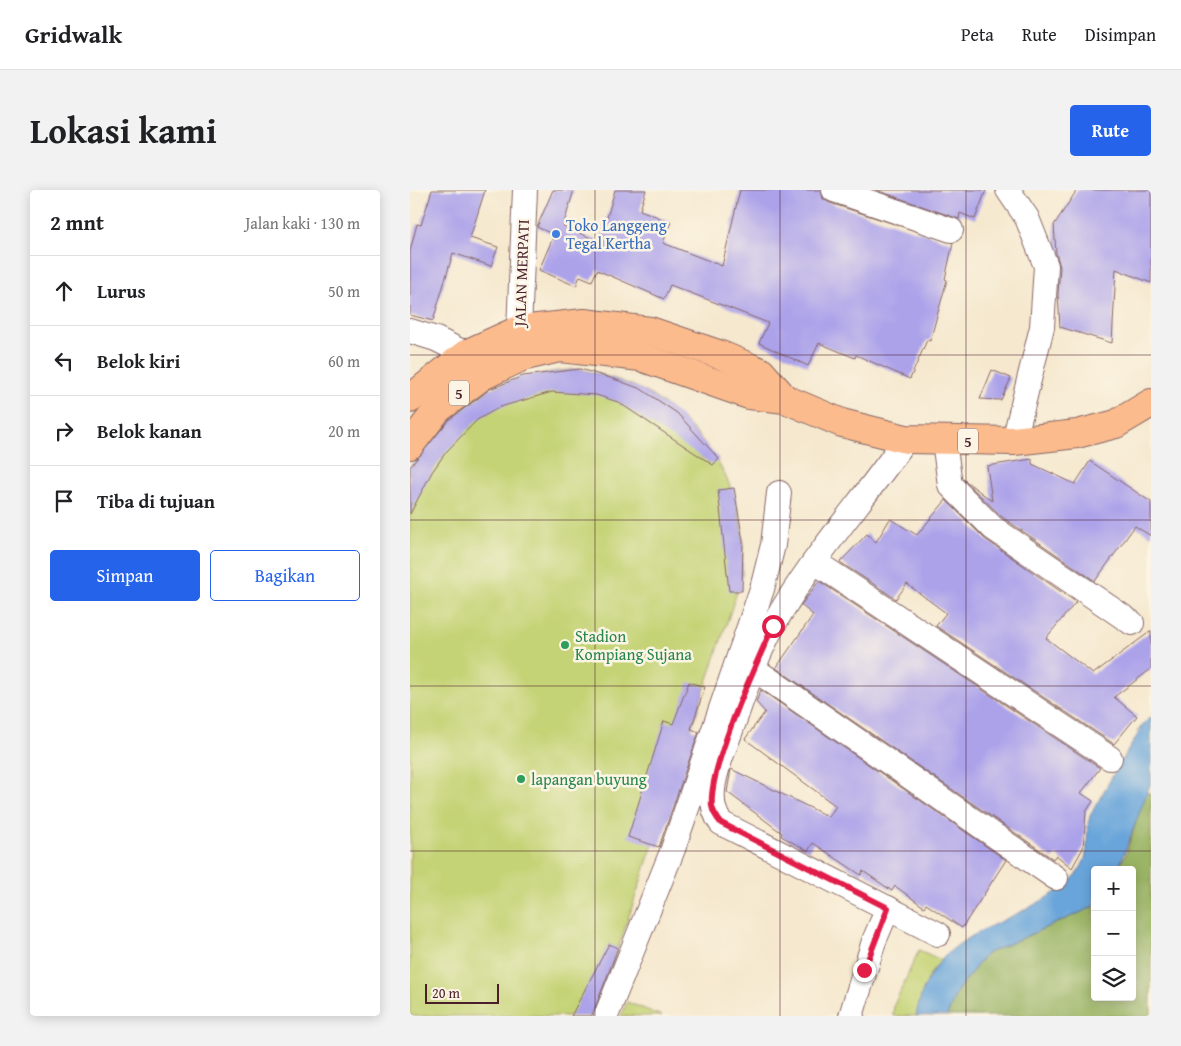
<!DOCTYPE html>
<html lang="id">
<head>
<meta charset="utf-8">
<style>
	body { margin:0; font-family:"Gentium Book Plus",serif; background:#f2f2f2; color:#202124 }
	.controls { position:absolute; right:15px; bottom:15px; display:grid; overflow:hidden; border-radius:5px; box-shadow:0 2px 12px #0003 }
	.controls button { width:45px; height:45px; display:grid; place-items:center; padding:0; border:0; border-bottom:1px solid #e0e0e0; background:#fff; color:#202124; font:25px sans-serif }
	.scale { position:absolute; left:15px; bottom:12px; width:74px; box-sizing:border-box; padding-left:5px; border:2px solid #4a1f2b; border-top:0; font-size:14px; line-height:18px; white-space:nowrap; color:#4a1f2b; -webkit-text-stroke:4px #fcf5e5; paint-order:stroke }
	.stop { position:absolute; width:15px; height:15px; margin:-11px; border:4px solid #e11d48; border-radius:50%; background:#fff }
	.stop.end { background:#e11d48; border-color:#fff; box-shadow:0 1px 5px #0008 }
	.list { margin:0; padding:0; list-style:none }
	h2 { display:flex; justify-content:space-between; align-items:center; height:65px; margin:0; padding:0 20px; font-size:21px }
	h2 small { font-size:16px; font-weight:400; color:#757577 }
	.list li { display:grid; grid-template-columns:32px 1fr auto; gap:15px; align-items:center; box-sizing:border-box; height:70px; padding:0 20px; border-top:1px solid #e0e0e0 }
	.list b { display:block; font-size:19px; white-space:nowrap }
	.list em { font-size:16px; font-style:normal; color:#757577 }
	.actions { display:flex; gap:10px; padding:15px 20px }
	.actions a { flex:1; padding:11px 0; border:1px solid #2563eb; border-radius:5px; text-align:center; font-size:18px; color:#2563eb }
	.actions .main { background:#2563eb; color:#fff }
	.icon { flex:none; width:28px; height:28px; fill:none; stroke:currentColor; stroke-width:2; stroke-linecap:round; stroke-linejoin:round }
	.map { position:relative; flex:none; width:741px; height:826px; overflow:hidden; border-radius:5px }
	header { display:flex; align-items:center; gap:30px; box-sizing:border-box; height:70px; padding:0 25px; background:#fff; border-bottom:1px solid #e0e0e0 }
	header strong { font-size:24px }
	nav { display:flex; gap:28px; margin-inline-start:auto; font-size:18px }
	.intro { display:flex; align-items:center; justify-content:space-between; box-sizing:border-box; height:120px; padding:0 30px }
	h1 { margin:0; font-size:35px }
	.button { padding:12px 22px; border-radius:5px; background:#2563eb; color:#fff; font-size:18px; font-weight:700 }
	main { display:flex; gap:30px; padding:0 30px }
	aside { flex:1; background:#fff; border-radius:5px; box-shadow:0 2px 12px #0003 }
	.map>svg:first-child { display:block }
	.green { fill:#c4d375; stroke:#877950 }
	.forest { fill:#9bb566; stroke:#726a48 }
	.water { fill:#69a5da; stroke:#5a6282 }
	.building { fill:#aca2ea }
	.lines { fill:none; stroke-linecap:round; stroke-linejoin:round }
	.minor-casing { stroke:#866564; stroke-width:26 }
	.highway-casing { stroke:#866564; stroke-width:30 }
	.minor { stroke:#fff; stroke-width:24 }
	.highway { stroke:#fbbb8d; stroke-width:28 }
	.route { stroke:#e11d48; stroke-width:6 }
	.grid { fill:none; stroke:#4a1f2b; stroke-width:1; stroke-opacity:0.55 }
	.shop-dot { fill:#3f7fe0; stroke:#fcf5e5; stroke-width:2 }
	.leisure-dot { fill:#2e9e5b; stroke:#fcf5e5; stroke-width:2 }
	.labels { text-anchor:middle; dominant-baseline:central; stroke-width:5; stroke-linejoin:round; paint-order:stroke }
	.shield { fill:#fcf5e5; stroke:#7f5f63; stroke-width:1 }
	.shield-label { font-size:15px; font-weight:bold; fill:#4a1f2b }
	.shop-label { font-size:16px; fill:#366cbe; stroke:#fcf5e5; text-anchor:start }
	.street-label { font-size:16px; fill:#4a1f2b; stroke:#fcf5e5 }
	.leisure-label { font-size:16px; fill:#27864d; stroke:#fcf5e5; text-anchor:start }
</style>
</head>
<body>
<header>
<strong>Gridwalk</strong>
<nav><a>Peta</a><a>Rute</a><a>Disimpan</a></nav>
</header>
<div class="intro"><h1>Lokasi kami</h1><a class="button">Rute</a></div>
<main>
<aside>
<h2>2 mnt<small>Jalan kaki · 130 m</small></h2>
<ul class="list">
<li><svg class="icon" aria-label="ahead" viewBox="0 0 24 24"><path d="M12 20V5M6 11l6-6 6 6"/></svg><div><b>Lurus</b></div><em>50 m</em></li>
<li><svg class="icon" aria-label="left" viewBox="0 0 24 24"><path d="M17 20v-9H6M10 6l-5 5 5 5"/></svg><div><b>Belok kiri</b></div><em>60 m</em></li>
<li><svg class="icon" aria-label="right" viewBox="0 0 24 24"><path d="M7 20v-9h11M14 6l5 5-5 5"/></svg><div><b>Belok kanan</b></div><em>20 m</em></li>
<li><svg class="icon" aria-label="arrive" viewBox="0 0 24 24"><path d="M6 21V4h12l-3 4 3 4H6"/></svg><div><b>Tiba di tujuan</b></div></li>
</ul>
<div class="actions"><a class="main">Simpan</a><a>Bagikan</a></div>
</aside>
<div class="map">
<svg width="741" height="826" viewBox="0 0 741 826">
	<rect width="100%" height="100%" fill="#fcf5e5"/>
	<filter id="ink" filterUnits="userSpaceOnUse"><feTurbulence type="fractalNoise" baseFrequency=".02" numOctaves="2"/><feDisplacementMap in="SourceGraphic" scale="10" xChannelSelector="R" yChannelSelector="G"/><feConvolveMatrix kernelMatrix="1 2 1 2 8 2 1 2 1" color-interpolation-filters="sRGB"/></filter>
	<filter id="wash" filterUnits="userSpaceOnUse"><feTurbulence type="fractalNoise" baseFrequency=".0096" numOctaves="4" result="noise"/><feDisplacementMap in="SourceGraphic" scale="20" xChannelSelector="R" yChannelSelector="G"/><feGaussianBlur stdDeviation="1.12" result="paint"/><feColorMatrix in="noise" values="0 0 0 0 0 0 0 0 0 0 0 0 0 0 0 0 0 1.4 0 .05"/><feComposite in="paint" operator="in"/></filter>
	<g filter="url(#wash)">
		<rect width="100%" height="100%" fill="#f5e8ce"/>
		<g class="green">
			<path d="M170 179C191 185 213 190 232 200 287 230 330 288 333 352 333 364 332 375 332 387L192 807 181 826H0V277C40 208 93 184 170 179Z"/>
			<path d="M509 760 531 770 519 786 506 826H483L484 815Z"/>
			<path d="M217 812 252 826H211Z"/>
		</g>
		<path class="forest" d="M735 603 741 604V826H537L547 801 576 764 685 716V807H722V680H708L716 664Z"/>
		<path class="water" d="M741 527V592L708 680H685V716L576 764 547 801 537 826H506C520 749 574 744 631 711 642 704 655 698 664 687 683 664 674 654 679 630 680 622 688 613 691 606 704 583 718 560 732 538L726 542Z"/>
		<g id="blocks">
			<g class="building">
				<path d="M22 0H75L60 48 88 57 81 76 43 63 23 131 0 125V61L7 34 11 35Z"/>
				<path d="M143 0H164L153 36 190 52 205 0H236L230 20 261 32 253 53 312 76 330 0H411L413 9 420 13 543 53 535 89 537 90 520 151 517 150 500 189 446 165 445 168 409 153 398 176 349 153 358 133 260 95 254 109 187 80 182 91 170 86 166 96 129 80 144 45 127 37Z"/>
				<path d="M466 0H576L565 29 550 23 549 29Z"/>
				<path d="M667 0H741V93L706 79 702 153 650 137 648 104 650 77 646 63 644 35Z"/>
				<path d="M170 179 204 189 231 199 267 223 309 269 303 275 208 212 186 205 142 202 90 217 67 230 36 262 22 282 0 324V277L39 230 80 199 93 194 113 186Z"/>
				<path d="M582 180 601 188 591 210 570 209Z"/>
				<path d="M622 269V274L665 294 680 271 741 312V346L725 336 685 391 592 327 553 289 582 311 577 276Z"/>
				<path d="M324 298 333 351 332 401H319L308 300Z"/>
				<path d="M536 310 575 349 666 412 636 448 683 484 741 441V479L704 507 727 526 704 554 526 436 536 423 497 394 486 409 430 372 457 344 466 352 480 329 507 345Z"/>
				<path d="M409 391 690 578 671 603 683 611 676 622 673 658 662 678 646 665 643 669 366 478 403 425 391 415Z"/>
				<path d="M279 492 295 497 281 539 289 542 249 657 218 647 254 531 263 534Z"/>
				<path d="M351 500 596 670 552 738 516 714 514 717 485 696 482 701 453 681 451 685 403 653 398 661 371 646 372 643 317 602 321 579 419 627 426 616 335 549 355 522 346 512Z"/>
				<path d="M199 754 208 758 183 823 181 826H161Z"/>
			</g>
		</g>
	</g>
	<g filter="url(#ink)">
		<use href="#blocks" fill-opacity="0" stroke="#866564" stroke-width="1"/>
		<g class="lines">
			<defs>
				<g id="minor">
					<path d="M424 0 541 40"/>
					<path d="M598 0 617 28 636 76 632 137 604 251"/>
					<path d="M0 141 26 149 56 164"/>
					<path d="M111 157 109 140 115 0"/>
					<path d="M496 249C453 311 401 368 364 434 345 468 333 507 320 543 310 570 292 608 311 633L528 744"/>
					<path d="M534 251 540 295 583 338 722 433"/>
					<path d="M405 372 700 568"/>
					<path d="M344 479 646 688"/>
					<path d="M196 826 263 659 352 399 363 355 369 303"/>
					<path d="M441 826 464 751 478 718"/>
				</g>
				<g id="highway">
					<path d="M0 209 56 164 109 140 174 133 240 141 311 165 351 182 375 209"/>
					<path d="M0 255 28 219 72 186 112 167 150 158 231 167 339 205 375 209 432 233 496 249 604 251 667 244 706 234 741 213"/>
				</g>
			</defs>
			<use href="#minor" class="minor-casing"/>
			<use href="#highway" class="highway-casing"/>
			<use href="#minor" class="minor"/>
			<use href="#highway" class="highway"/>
		</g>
	</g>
	<g class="lines" filter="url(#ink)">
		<path class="route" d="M363 436C346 474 298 578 302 616 303 623 307 628 311 633L478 718 454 780"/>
	</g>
	<path class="grid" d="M185 0V826M370 0V826M556 0V826M0 165H741M0 330H741M0 496H741M0 661H741"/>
	<circle class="shop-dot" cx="146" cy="44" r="5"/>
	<g class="leisure-dot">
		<circle cx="155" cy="455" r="5"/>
		<circle cx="111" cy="589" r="5"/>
	</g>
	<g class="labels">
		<g class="shield">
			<rect x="39" y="190.5" width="20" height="25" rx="4"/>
			<rect x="548" y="238.5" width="20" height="25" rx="4"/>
		</g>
		<g class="shield-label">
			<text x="49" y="203">5</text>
			<text x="558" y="251">5</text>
		</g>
		<g class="shop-label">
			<text x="156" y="35">Toko Langgeng<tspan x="156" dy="18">Tegal Kertha</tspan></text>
		</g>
		<g class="street-label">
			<text transform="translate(111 83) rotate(-88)">JALAN MERPATI</text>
		</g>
		<g class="leisure-label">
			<text x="165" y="446">Stadion<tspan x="165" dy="18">Kompiang Sujana</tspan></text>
			<text x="121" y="589">lapangan buyung</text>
		</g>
	</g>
</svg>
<div class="controls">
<button>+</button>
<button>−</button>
<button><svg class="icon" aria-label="layers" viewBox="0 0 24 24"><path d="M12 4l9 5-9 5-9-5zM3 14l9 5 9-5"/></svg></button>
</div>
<div class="scale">20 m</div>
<div class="stop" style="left:363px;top:436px"></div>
<div class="stop end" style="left:454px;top:780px"></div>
</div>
</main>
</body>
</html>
